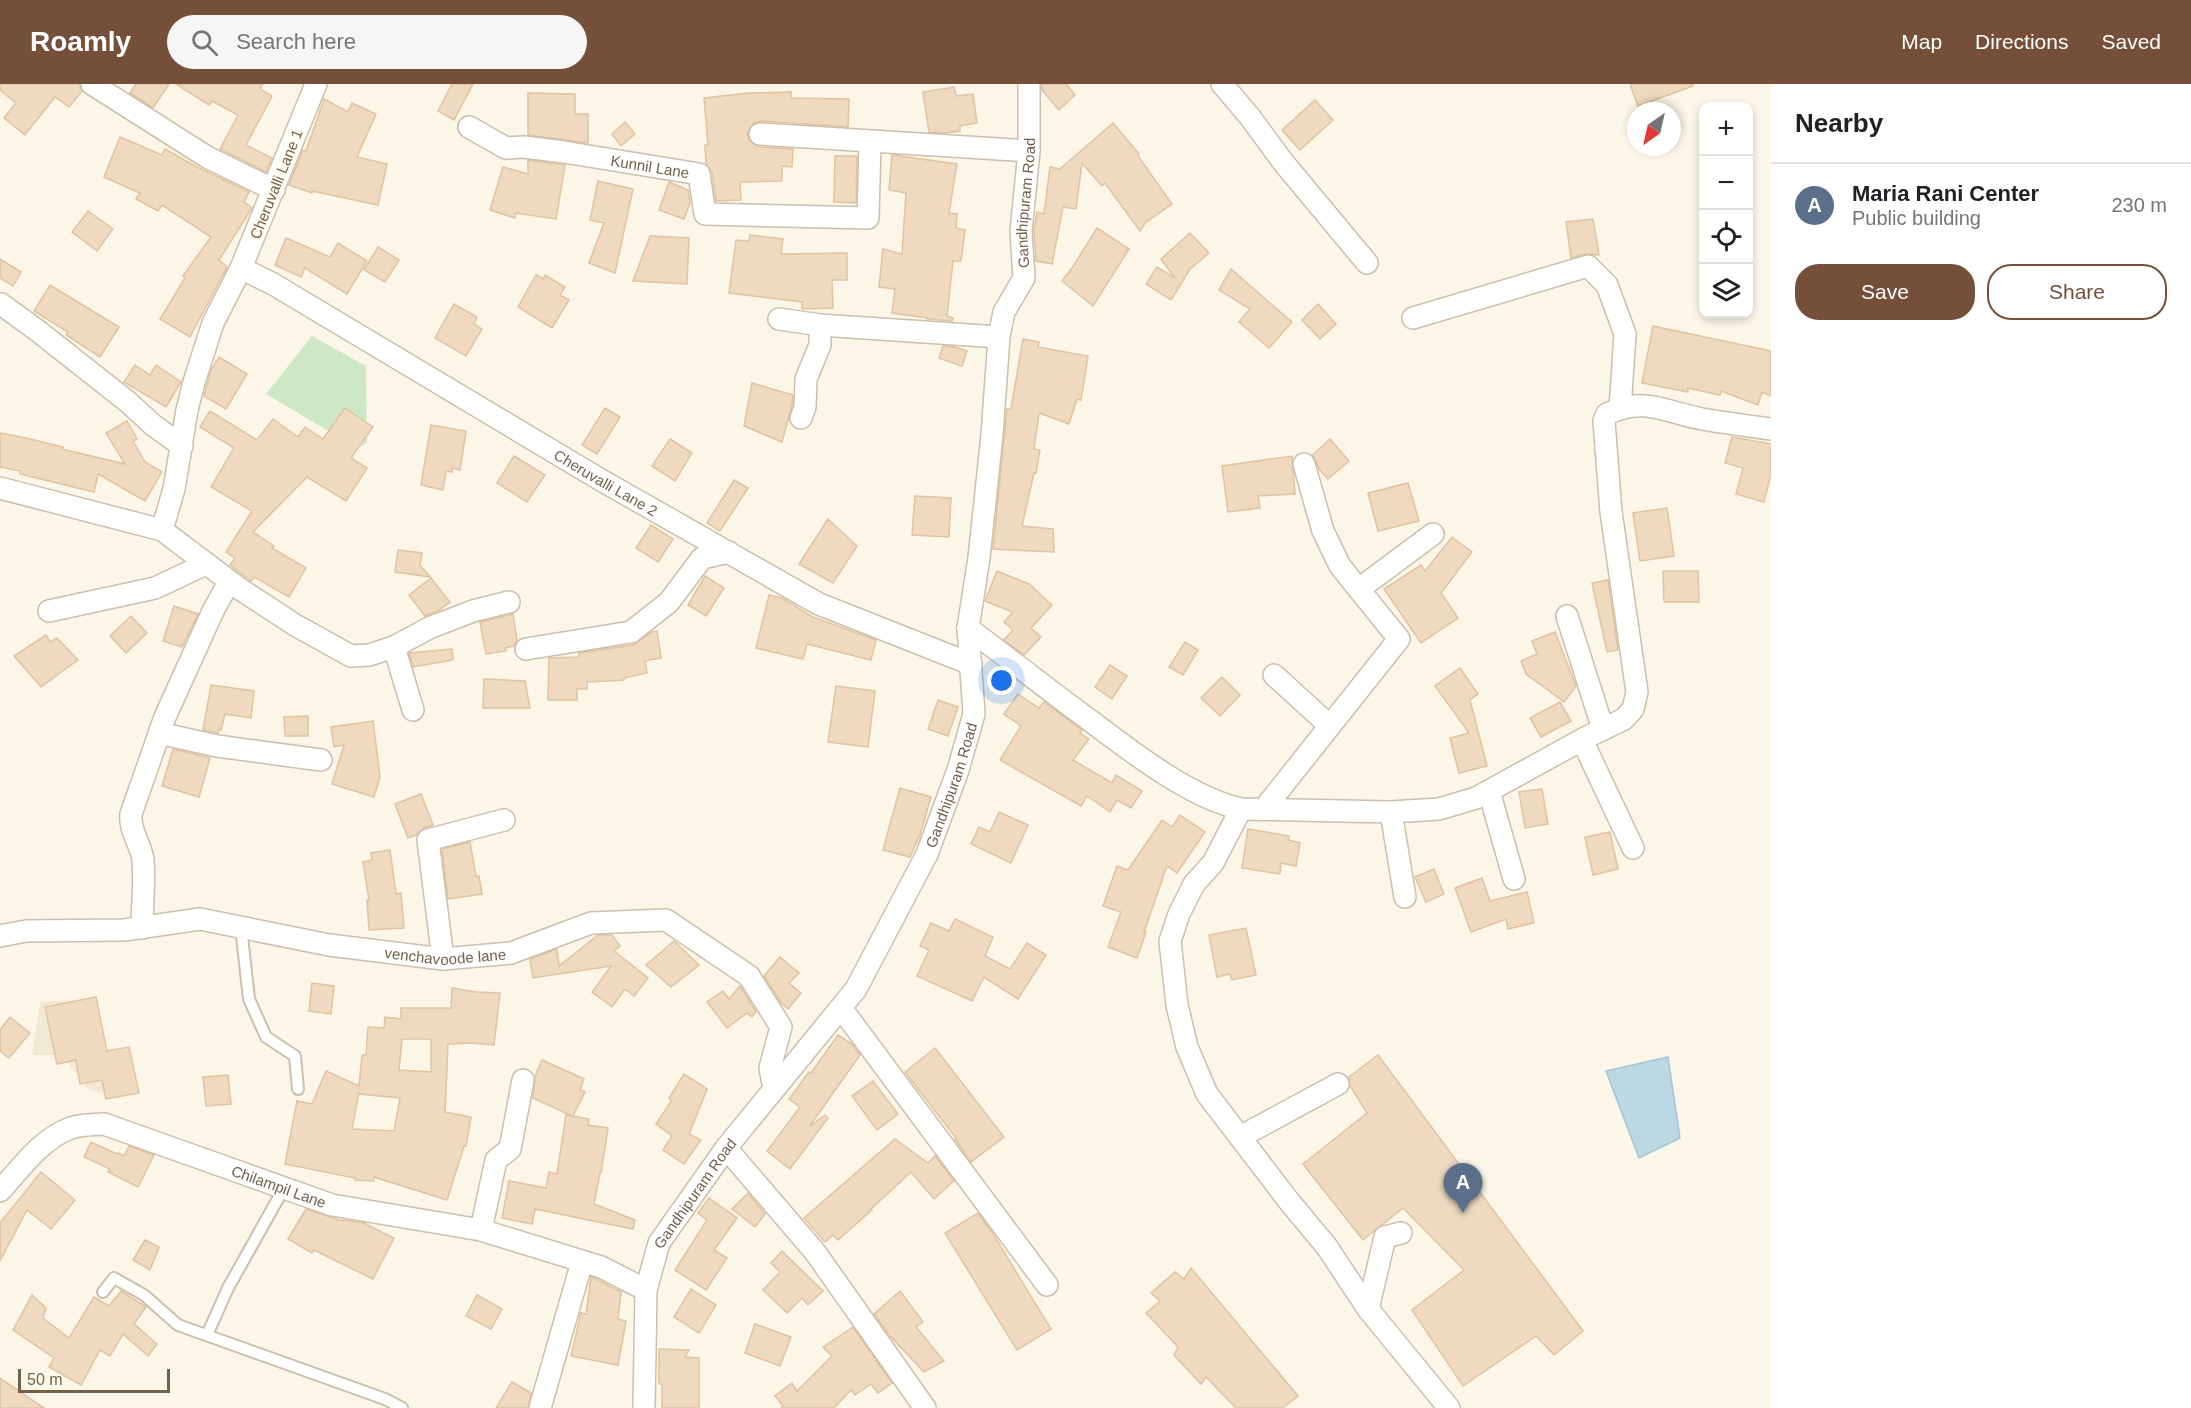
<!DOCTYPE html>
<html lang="en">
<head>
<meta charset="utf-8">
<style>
	body { margin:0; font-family:Helvetica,sans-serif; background:#f6f6f6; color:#202124 }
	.controls { position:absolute; right:18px; top:18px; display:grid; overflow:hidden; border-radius:12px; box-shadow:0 3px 9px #0003 }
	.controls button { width:54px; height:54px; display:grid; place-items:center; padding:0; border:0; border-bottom:2px solid #e0e0e0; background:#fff; color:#202124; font:30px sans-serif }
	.compass { position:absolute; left:1627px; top:18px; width:54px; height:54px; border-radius:50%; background:#fff; box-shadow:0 3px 9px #0003; rotate:214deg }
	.scale { position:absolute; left:18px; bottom:15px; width:152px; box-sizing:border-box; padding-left:6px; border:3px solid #73604d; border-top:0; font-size:16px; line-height:21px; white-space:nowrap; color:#73604d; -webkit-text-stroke:4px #fefaed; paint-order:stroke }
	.you { position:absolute; left:1002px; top:597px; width:21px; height:21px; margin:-15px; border:4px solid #fff; border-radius:50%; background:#1a73e8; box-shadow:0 0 0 9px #1a73e833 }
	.badge { display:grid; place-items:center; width:39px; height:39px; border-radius:50%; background:#754f39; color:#fff; font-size:20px; font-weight:700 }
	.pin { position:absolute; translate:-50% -50px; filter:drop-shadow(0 2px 3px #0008) }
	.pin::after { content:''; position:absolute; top:32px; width:21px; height:18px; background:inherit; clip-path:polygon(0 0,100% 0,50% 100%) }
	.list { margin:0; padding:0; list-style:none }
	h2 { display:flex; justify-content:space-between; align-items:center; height:78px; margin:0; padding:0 24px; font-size:26px }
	h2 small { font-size:20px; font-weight:400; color:#757577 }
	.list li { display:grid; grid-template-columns:39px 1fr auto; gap:18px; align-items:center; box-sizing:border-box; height:84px; padding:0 24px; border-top:2px solid #e0e0e0 }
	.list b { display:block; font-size:22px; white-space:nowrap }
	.list p { margin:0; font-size:20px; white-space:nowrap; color:#757577 }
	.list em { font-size:20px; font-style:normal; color:#757577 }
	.actions { display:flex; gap:12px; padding:18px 24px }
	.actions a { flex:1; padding:14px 0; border:2px solid #754f39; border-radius:24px; text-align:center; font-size:21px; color:#754f39 }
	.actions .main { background:#754f39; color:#fff }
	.icon { flex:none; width:33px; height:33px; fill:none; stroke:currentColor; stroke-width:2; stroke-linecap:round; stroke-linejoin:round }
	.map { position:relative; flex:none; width:1771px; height:1324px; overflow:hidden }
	header { display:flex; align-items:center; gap:36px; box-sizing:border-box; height:84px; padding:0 30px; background:#754f39; color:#fff }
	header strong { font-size:28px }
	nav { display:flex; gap:33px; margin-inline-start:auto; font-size:21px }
	.search { width:420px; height:54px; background:#f6f6f6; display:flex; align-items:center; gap:15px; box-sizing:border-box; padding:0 21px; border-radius:33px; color:#757577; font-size:22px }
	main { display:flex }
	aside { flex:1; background:#fff }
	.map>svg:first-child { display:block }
	.residential { fill:#f2e9d5 }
	.green { fill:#cee8c6 }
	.water { fill:#bcd8e4; stroke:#a3c5d5; stroke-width:1.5 }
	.building { fill:#efdac0; stroke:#e0c3a1; stroke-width:1.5; fill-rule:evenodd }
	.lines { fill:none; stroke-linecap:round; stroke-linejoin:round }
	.lane-casing { stroke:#ccbfad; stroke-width:14 }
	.street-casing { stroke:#ccbfad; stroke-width:24 }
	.lane { stroke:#fff; stroke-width:10 }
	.street { stroke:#fff; stroke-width:21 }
	.labels { text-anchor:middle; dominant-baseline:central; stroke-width:4.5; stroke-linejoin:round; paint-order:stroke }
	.street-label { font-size:15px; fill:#73604d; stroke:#fefaed }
</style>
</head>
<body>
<header>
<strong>Roamly</strong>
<div class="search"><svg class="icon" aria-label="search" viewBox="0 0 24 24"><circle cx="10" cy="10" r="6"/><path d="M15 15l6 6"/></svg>Search here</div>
<nav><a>Map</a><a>Directions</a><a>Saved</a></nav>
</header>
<main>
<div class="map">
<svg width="1771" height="1324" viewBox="0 0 1771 1324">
	<rect width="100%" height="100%" fill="#fbf6e7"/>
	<path class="residential" d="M81 916 88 966 119 965V1015L86 1004 63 971H32L40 918Z"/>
	<path class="green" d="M312 252 366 282 367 359 357 364 266 310Z"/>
	<path class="water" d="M1668 973 1680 1054 1639 1074 1606 987Z"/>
	<g class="building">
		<path d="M0 0H79L82 7 69 23 55 13 25 51 4 34 16 19 0 6Z"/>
		<path d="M136 0H169L153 24 130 9Z"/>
		<path d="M176 0H263L260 5 272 12 246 61 272 74 266 88 220 65 238 31 212 17 209 21Z"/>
		<path d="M452 0H473L454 36 438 27Z"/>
		<path d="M1042 0H1066L1075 11 1059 26 1042 6Z"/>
		<path d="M1630 0H1693V2L1638 22Z"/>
		<path d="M954 3 956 12 973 10 977 39 960 42V47L946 49 929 48 923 8Z"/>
		<path d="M791 8V14L849 15 848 43 761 37 754 39 747 49 749 56 759 63 793 65 792 83 782 82V97L740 98 741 116 716 117 712 88 706 80 705 61H708L704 14 749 9Z"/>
		<path d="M528 9 575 10V30H588V59L528 51Z"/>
		<path d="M324 15 348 28 352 19 376 30 357 73 387 80 378 121 312 107V109L289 101 303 66 306 67Z"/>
		<path d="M1315 16 1333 36 1300 66 1282 46Z"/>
		<path d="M625 38 635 50 621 62 612 50Z"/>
		<path d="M1113 39 1139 70 1138 72 1172 120 1145 139 1140 147 1105 99 1102 102 1082 79 1076 125 1063 123 1052 180 1036 177 1034 146 1037 128 1044 130 1050 83 1060 85Z"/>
		<path d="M120 53 162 71 165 65 195 82 249 108 244 118 252 124 219 176 227 183 190 253 160 235 185 194 183 192 211 153 162 121 158 127 136 115 140 109 104 93Z"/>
		<path d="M892 71 957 80 949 129 957 130 956 144 965 146 961 177H953L947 232 953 234 952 237 927 235 928 234 892 229 895 205 879 203 883 165 902 170 906 109 889 106Z"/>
		<path d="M835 72H857L856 119 834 118Z"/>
		<path d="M528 76 565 81 556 135 516 129 515 134 490 126 503 83 528 90Z"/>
		<path d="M598 97 633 105 615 189 589 179 604 139 590 136Z"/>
		<path d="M669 98 688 106 690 119 684 135 659 126Z"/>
		<path d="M88 127 113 145 97 167 72 148Z"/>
		<path d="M1593 135 1599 171 1585 170 1571 174 1566 138Z"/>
		<path d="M1097 144 1129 165 1093 222 1062 197 1072 184Z"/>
		<path d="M1190 149 1209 169 1190 185 1171 216 1146 200 1157 183 1175 194 1161 175Z"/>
		<path d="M750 151 783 155 781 170 847 169V196H832L833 224 802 225V218L729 209 736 156 749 157Z"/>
		<path d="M650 152 689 154 687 200 633 197Z"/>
		<path d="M286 154 330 173 338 159 367 177 347 210 305 184 301 193 275 181Z"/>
		<path d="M378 163 399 176 385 198 364 186Z"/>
		<path d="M0 175 21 188 13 202 0 194Z"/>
		<path d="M1231 185 1292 238 1269 264 1239 238 1250 225 1219 206Z"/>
		<path d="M536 191 543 195 545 191 565 203 560 211 569 216 552 244 518 223Z"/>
		<path d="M50 201 119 243 100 273 66 251 68 248 34 227Z"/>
		<path d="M454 220 477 233 474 240 482 245 466 272 435 254Z"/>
		<path d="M1318 220 1336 240 1320 255 1302 236Z"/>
		<path d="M1653 242 1771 267V312L1762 308 1758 321 1721 307 1720 311 1688 304V308L1642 299Z"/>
		<path d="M1023 255 1039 258 1038 263 1088 272 1081 316 1077 315 1069 340 1039 329 1034 365 1040 366 1036 389H1034L1022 442 1053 445 1054 468 993 465 1007 325H1011Z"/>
		<path d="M943 262 955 263 967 267 962 282 939 274Z"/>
		<path d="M219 273 247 290 226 325 204 312 211 286Z"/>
		<path d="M135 281 150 291 156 281 181 298 166 323 124 298Z"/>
		<path d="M752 299 793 311 792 321 782 358 744 342Z"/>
		<path d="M345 324 373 343 351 374 367 384 346 417 307 393 253 448 274 462 272 464 306 484 289 513 254 493 251 497 230 481 235 474 226 468 252 427 211 403 234 364 200 343 210 327 257 356 273 335 298 353 305 343 323 355Z"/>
		<path d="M605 324 620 333 597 370 582 361Z"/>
		<path d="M127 337 137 355 133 357 145 378 162 388 145 417 98 390 94 408 20 390V387L0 383V349L26 354 63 363 62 365 125 380 106 349Z"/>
		<path d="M431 341 466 347 460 386 452 384V388L446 387 443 406 421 401Z"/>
		<path d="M1732 353 1771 360V390L1764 418 1736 410 1743 384 1725 379Z"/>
		<path d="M670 355 692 369 675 397 652 382Z"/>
		<path d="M1330 355 1349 377 1328 395 1319 385 1313 371Z"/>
		<path d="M514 372 545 391 527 418 497 399Z"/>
		<path d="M1292 372 1295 410 1258 412 1260 424 1228 428 1222 382Z"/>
		<path d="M734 396 748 404 720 447 707 439Z"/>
		<path d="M1408 399 1419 437 1378 447 1368 409Z"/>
		<path d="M915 412 951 414 949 453 912 451Z"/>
		<path d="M1667 424 1674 472 1640 477 1633 429Z"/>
		<path d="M828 435 857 462 833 499 799 480Z"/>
		<path d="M651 441 673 455 658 478 636 464Z"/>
		<path d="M1452 453 1472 468 1441 509 1458 534 1421 559 1384 505 1421 481 1425 487Z"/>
		<path d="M398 466 422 469 420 481 430 493 395 488Z"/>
		<path d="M997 487 1029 500 1052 521 1031 544 1041 553 1024 571 1004 556 1013 546 1004 538 1013 528 985 517Z"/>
		<path d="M1663 487H1698L1699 518H1664Z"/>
		<path d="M705 492 724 504 706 532 688 521Z"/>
		<path d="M431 494 450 518 439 526 425 532 409 511Z"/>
		<path d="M1608 496 1618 566 1607 568 1592 499Z"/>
		<path d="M769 511 782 514 813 533 876 556 871 576 807 560 803 575 756 564Z"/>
		<path d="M174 522 198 530 182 563 163 557Z"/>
		<path d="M513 530 517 556 514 562 505 564 506 567 486 570 480 538Z"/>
		<path d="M131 532 147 549 126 569 110 552Z"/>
		<path d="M657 547 661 574 645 577 647 589 624 594V596L587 598V605H577V616H548L549 574 579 573V569L633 561 652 548Z"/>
		<path d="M1555 548 1576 602 1564 618 1526 590 1521 577 1537 570 1532 557Z"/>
		<path d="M46 551 50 558 57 554 78 576 41 603 14 572Z"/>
		<path d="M1185 558 1198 566 1183 591 1169 583Z"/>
		<path d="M452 565 453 576 413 583 409 569Z"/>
		<path d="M1110 581 1127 592 1112 615 1095 603Z"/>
		<path d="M1460 584 1478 610 1470 616 1487 682 1459 689 1450 654 1469 649 1435 602Z"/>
		<path d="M1222 593 1240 611 1220 632 1201 614Z"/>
		<path d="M484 595 525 597 530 624H483Z"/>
		<path d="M211 601 254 607 251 634 225 630 221 646H219L218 649 203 646Z"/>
		<path d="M836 602 875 607 868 663 828 658Z"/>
		<path d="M1018 610 1039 624 1044 618 1082 646 1080 649 1089 655 1073 676 1112 699 1116 691 1142 707 1131 724 1117 716 1110 728 1087 712 1081 722 1000 676 1021 642 1004 630Z"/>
		<path d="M938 616 958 623 948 652 928 645Z"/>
		<path d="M1560 618 1571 637 1541 653 1530 634Z"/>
		<path d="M308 632V652H285L284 633Z"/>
		<path d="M373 637 380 693 374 713 332 700 344 661 334 663 331 643Z"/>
		<path d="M173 665 210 674 199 713 162 702Z"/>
		<path d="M900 704 931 713 920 751 910 773 883 766Z"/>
		<path d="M1542 705 1548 740 1525 744 1519 708Z"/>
		<path d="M421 710 433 741 424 744 416 751 408 754 395 720Z"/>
		<path d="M999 728 1028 741 1011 779 971 760 979 743 990 748Z"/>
		<path d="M1180 731 1205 748 1177 789 1167 782 1144 848H1146L1137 874 1108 863 1121 828 1103 822 1117 782 1128 786 1162 736 1172 743Z"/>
		<path d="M1248 745 1289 752 1288 756 1300 759 1296 782 1281 779 1280 790 1242 784Z"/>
		<path d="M1610 748 1618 785 1593 791 1585 753Z"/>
		<path d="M470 758 476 793 479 792 482 810 448 815 442 765Z"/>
		<path d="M390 766 396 810 401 809 404 844 369 846 367 816H369L363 778 372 776 371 769Z"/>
		<path d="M1434 785 1444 810 1426 818 1415 793Z"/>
		<path d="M1482 794 1490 817 1527 808 1534 839 1508 845 1506 835 1471 848 1455 804Z"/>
		<path d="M955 835 993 853 985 872 1010 885 1027 859 1046 871 1018 915 984 893 972 917 917 892 929 866 920 862 931 839 949 847Z"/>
		<path d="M1246 844 1256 891 1232 896 1230 890 1217 893 1209 851Z"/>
		<path d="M598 851H612L620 862 614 867 648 894 634 912 625 905 612 923 592 908 611 882 533 894 530 875 557 865 559 882Z"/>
		<path d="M674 857 699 881 671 903 646 881Z"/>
		<path d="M780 873 799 889 789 899 801 909 788 925 782 920 764 892Z"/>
		<path d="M312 899 334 902 331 930 309 927Z"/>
		<path d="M740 902 756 928 752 933 747 929 727 944 707 918 723 907 729 915Z"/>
		<path d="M452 904 476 908 500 909 494 961 471 959 448 960 445 1028 471 1033 466 1062H464L447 1116 374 1093V1097L355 1096V1094L285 1080 297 1017 312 1020 326 987 359 1002 362 971H366L368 943 384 944 385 933 401 935V924H451ZM402 955H431V988L399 986ZM359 1008V1010L400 1014 394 1047 352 1045Z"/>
		<path d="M96 913 107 967 129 963 139 1009 106 1015 102 996 80 1000 76 976 57 980 45 923Z"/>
		<path d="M10 933 30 949 9 974 0 967V946Z"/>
		<path d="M838 951 852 960 860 971 809 1043 825 1031 828 1034 790 1085 767 1067 800 1023 789 1015 809 988 811 989Z"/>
		<path d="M935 964 1004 1053 971 1078 955 1055 956 1054 905 988Z"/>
		<path d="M1378 971 1583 1247 1554 1271 1536 1252 1463 1302 1412 1226 1464 1186 1403 1124 1363 1156 1303 1080 1367 1029 1350 1002 1349 993Z"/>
		<path d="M542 976 584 995 580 1006 585 1008 573 1032 589 1035 588 1041 608 1044 601 1089H600L594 1120 635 1136 633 1145 535 1125 532 1140 502 1134 509 1097 546 1104 549 1088 557 1090 566 1031 572 1032 533 1014 535 992Z"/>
		<path d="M684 990 707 1005 689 1050 701 1056 684 1080 663 1066 672 1052 656 1040 672 1016 669 1014Z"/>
		<path d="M228 991 231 1020 206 1022 203 993Z"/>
		<path d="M873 997 898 1030 877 1046 852 1012Z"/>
		<path d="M895 1055 928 1079 935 1072 954 1097 934 1115 911 1088 871 1125 872 1126 838 1156 833 1151 825 1158 804 1134Z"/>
		<path d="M91 1058 117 1070 118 1069 124 1072 129 1062 154 1071 138 1103 108 1088 110 1085 84 1073Z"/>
		<path d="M41 1088 75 1116 51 1145 27 1126 0 1177V1139Z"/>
		<path d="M748 1109 765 1130 755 1143 732 1125Z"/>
		<path d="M709 1114 737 1134 714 1166 727 1174 706 1206 675 1186 707 1136 698 1129Z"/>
		<path d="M306 1125 342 1137 343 1136 364 1139 394 1154 373 1195 314 1166 312 1169 288 1155Z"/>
		<path d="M978 1129 993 1150 1051 1245 1017 1266 945 1149Z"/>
		<path d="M145 1156 159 1163 150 1186 133 1176Z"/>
		<path d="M782 1167 823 1207 808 1221 802 1214 787 1229 763 1206 780 1188 771 1179Z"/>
		<path d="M1191 1184 1298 1312 1283 1324H1236L1206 1293 1201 1300 1174 1271 1178 1263 1146 1229 1160 1217 1151 1209 1175 1188 1184 1195Z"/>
		<path d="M591 1193 621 1208 618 1235 626 1237 618 1281 571 1272 581 1229 586 1230Z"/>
		<path d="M691 1205 716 1221 699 1249 674 1233Z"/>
		<path d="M121 1207 146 1223 134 1240 157 1260 148 1272 123 1250 110 1272 100 1266 81 1301 49 1283 54 1274 13 1246 32 1211 46 1224 43 1234 69 1254 94 1213 109 1222Z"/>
		<path d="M900 1207 923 1238 916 1243 944 1277 924 1288 889 1251 874 1230Z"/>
		<path d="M477 1211 502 1225 491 1245 466 1232Z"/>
		<path d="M755 1240 791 1253 780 1282 745 1269Z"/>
		<path d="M853 1243 892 1299 878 1309 871 1300 855 1311 851 1306 834 1324H781L783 1322 775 1312 792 1299 797 1307 832 1272 823 1263Z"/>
		<path d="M659 1265 689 1266 685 1273 699 1274V1324H662V1300H659Z"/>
		<path d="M0 1294 44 1324H0Z"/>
		<path d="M512 1298 531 1309 528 1324H496Z"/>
	</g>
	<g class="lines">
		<defs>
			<g id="lane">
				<path d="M241 843 249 915 266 953 295 972 298 1005"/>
				<path d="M103 1208 114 1194 144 1211 178 1241 385 1315 402 1324"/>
				<path d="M207 1251 228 1204 284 1104"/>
			</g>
			<g id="street">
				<path d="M92 0 207 73 274 106"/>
				<path id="s1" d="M316 0 241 184 273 200 601 396 819 520 971 580"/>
				<path d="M1222 0 1250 33 1283 78 1367 179"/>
				<path id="s2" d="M469 43 506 64 524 63 564 68 699 90 705 130 868 134 870 58"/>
				<path d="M760 50 1029 67"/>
				<path d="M1 220 38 247 128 318 153 341 182 362"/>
				<path d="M1413 234 1588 182 1607 201 1625 250 1620 325"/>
				<path d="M779 235 820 241 999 253"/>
				<path d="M801 334 805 323 806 295 820 261V241"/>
				<path d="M0 404 162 446 174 405 187 326 194 298 213 239 241 184"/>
				<path d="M162 446 240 505 295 541 351 572 369 571 394 563 429 544 473 527 509 518"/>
				<path d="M1359 505 1433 450"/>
				<path d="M49 527 155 504 206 480"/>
				<path d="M1567 532 1603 645"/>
				<path d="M968 544C1009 575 1050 607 1092 638 1133 669 1191 714 1241 725L1391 728 1439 725 1476 714 1587 653 1624 635 1633 625 1637 608 1611 428 1604 337 1607 330C1644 312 1665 328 1702 335 1725 339 1748 342 1771 345"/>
				<path d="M394 563 413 626"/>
				<path d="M526 565 631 548 669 518 702 474 729 468"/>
				<path d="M1274 591 1330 642"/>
				<path d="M159 649 217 662 321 676"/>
				<path d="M1582 656 1633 764"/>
				<path d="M1489 707 1514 795"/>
				<path d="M1241 725 1213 779 1194 800 1179 830 1170 857 1177 921 1187 963 1207 1010 1288 1116 1327 1163 1368 1225 1449 1324"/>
				<path d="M1264 725 1399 555 1340 482 1323 447 1304 380"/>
				<path d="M1391 728 1405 813"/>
				<path d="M142 844C142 822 145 798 143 776 141 760 129 747 131 730L165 633 213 527 229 498"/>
				<path id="s3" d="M0 852 26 847 124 846 200 835 329 861 443 875 511 869 591 839 666 836 749 892 781 943 770 984 774 1005"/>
				<path d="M443 875 428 756 504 736"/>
				<path d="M841 924 1047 1201"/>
				<path d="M1240 1053 1338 1000"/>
				<path d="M726 1064 815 1168 925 1324"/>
				<path id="s4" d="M0 1107C21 1084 42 1054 71 1044 81 1040 94 1041 104 1040L332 1121 481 1146 601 1183 646 1206"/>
				<path d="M481 1146 496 1076 510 1065 523 996"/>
				<path d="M1368 1225 1385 1153 1401 1149"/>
				<path d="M540 1324 582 1178"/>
				<path id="s5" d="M644 1324 646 1206 659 1159 726 1064 856 905 927 770 958 686 974 630 968 544 979 474 992 351 999 253 1004 228 1024 194 1021 147 1029 67V0"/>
			</g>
		</defs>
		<use href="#lane" class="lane-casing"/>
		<use href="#street" class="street-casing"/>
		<use href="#lane" class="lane"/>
		<use href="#street" class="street"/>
	</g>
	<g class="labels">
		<g class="street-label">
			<text stroke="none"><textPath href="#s2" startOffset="188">Kunnil Lane</textPath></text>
			<text transform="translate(276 100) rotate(-68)">Cheruvalli Lane 1</text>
			<text stroke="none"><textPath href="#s5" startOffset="1308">Gandhipuram Road</textPath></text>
			<text stroke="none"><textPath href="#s1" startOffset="622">Cheruvalli Lane 2</textPath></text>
			<text stroke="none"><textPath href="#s5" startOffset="714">Gandhipuram Road</textPath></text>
			<text stroke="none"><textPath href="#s3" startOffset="450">venchavoode lane</textPath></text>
			<text stroke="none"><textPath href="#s4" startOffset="315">Chilampil Lane</textPath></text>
			<text stroke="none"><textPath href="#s5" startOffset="228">Gandhipuram Road</textPath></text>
		</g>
	</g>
</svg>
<div class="controls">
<button>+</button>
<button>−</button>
<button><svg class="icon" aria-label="locate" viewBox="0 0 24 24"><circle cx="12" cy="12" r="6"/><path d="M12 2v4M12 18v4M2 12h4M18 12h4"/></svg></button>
<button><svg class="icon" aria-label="layers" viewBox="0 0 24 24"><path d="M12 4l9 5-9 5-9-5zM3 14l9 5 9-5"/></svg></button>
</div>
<svg class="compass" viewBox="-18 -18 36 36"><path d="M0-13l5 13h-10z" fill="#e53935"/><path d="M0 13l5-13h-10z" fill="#757577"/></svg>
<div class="scale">50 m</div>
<div class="you"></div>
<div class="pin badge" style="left:1463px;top:1129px;background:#5c6f8a">A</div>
</div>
<aside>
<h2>Nearby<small></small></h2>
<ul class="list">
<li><span class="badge" style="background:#5c6f8a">A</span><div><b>Maria Rani Center</b><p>Public building</p></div><em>230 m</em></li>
</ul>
<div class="actions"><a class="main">Save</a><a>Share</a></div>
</aside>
</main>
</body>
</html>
